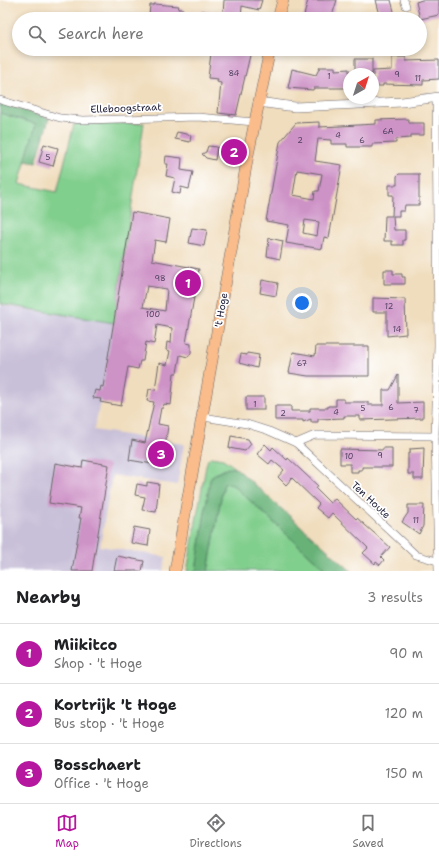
<!DOCTYPE html>
<html lang="en">
<head>
<meta charset="utf-8">
<style>
	body { margin:0; font-family:"Shantell Sans",sans-serif; background:#f6f6f6; color:#202124 }
	.compass { position:absolute; left:343px; top:68px; width:36px; height:36px; border-radius:50%; background:#fff; box-shadow:0 2px 6px #0003; rotate:39deg }
	.you { position:absolute; left:302px; top:303px; width:14px; height:14px; margin:-10px; border:3px solid #fff; border-radius:50%; background:#1a73e8; box-shadow:0 0 0 6px #1a73e833 }
	.badge { display:grid; place-items:center; width:26px; height:26px; border-radius:50%; background:#b5179e; color:#fff; font-size:13px; font-weight:700 }
	.pin { position:absolute; translate:-50% -50%; border:2px solid #fff; box-shadow:0 1px 4px #0006 }
	.list { margin:0; padding:0; list-style:none }
	h2 { display:flex; justify-content:space-between; align-items:center; height:52px; margin:0; padding:0 16px; font-size:17px }
	h2 small { font-size:13px; font-weight:400; color:#757577 }
	.list li { display:grid; grid-template-columns:26px 1fr auto; gap:12px; align-items:center; box-sizing:border-box; height:60px; padding:0 16px; border-top:1px solid #e0e0e0 }
	.list b { display:block; font-size:15px; white-space:nowrap }
	.list p { margin:0; font-size:13px; white-space:nowrap; color:#757577 }
	.list em { font-size:13px; font-style:normal; color:#757577 }
	.icon { flex:none; width:22px; height:22px; fill:none; stroke:currentColor; stroke-width:2; stroke-linecap:round; stroke-linejoin:round }
	.map { position:relative; flex:none; width:439px; height:571px; overflow:hidden }
	.search { position:absolute; background:#fff; box-shadow:0 2px 6px #0003; left:12px; right:12px; top:12px; height:44px; display:flex; align-items:center; gap:10px; box-sizing:border-box; padding:0 14px; border-radius:22px; color:#757577; font-size:15px }
	.sheet { height:232px; background:#fff }
	nav { display:flex; justify-content:space-around; align-items:center; box-sizing:border-box; height:56px; border-top:1px solid #e0e0e0; background:#fff; font-size:11px; color:#757577 }
	nav a { display:grid; justify-items:center; gap:2px }
	nav .on { color:#b5179e }
	.map>svg:first-child { display:block }
	.industrial { fill:#c8bfd8 }
	.green { fill:#81cf8d; stroke:#527864 }
	.forest { fill:#68b278; stroke:#456a5a }
	.building { fill:#cd92c6; fill-rule:evenodd }
	.lines { fill:none; stroke-linecap:round; stroke-linejoin:round }
	.minor-casing { stroke:#6a6368; stroke-width:8 }
	.tertiary-casing { stroke:#6a6368; stroke-width:10 }
	.primary-casing { stroke:#6a6368; stroke-width:12 }
	.minor { stroke:#fff; stroke-width:7 }
	.tertiary { stroke:#fff; stroke-width:9 }
	.primary { stroke:#f9bc8a; stroke-width:11 }
	.labels { text-anchor:middle; dominant-baseline:central; stroke-width:3.5; stroke-linejoin:round; paint-order:stroke }
	.number-label { font-size:8px; fill:#4d3e5e }
	.street-label { font-size:10px; fill:#22223b; stroke:#fff }
</style>
</head>
<body>
<div class="map">
<svg width="439" height="571" viewBox="0 0 439 571">
	<rect width="100%" height="100%" fill="#fff"/>
	<filter id="ink" filterUnits="userSpaceOnUse"><feTurbulence type="fractalNoise" baseFrequency=".025" numOctaves="2"/><feDisplacementMap in="SourceGraphic" scale="8" xChannelSelector="R" yChannelSelector="G"/><feConvolveMatrix kernelMatrix="1 2 1 2 8 2 1 2 1" color-interpolation-filters="sRGB"/></filter>
	<filter id="wash" filterUnits="userSpaceOnUse"><feTurbulence type="fractalNoise" baseFrequency=".012" numOctaves="4" result="noise"/><feDisplacementMap in="SourceGraphic" scale="16" xChannelSelector="R" yChannelSelector="G"/><feGaussianBlur stdDeviation="0.9" result="paint"/><feColorMatrix in="noise" values="0 0 0 0 0 0 0 0 0 0 0 0 0 0 0 0 0 1.4 0 .05"/><feComposite in="paint" operator="in"/></filter>
	<g filter="url(#wash)">
		<rect width="100%" height="100%" fill="#f0ddbd"/>
		<path class="industrial" d="M0 305 114 323 103 387 101 386 102 392 95 390 93 397 101 399 94 430 184 444 177 485 112 475 100 546 166 557 163 571H0Z"/>
		<g class="green">
			<path d="M0 113 36 124 19 184 57 192 74 124 144 123 114 323 0 304V162L2 154 0 153Z"/>
			<path d="M211 457 223 459 236 468C226 468 216 471 210 480L196 571H187L206 466 208 459Z"/>
			<path d="M228 483 234 486 327 571H208L222 492 224 484Z"/>
		</g>
		<g class="forest">
			<path d="M0 103 49 118 36 163 25 161 36 124 0 113Z"/>
			<path d="M228 468H236L351 571H327L234 486 228 483 224 484 222 492 208 571H196L210 480 213 475Z"/>
		</g>
		<g id="blocks">
			<g class="building">
				<path d="M224 0H262L259 10 242 6 241 19H201L202 11 223 14Z"/>
				<path d="M308 0H337L331 19H303Z"/>
				<path d="M376 0H391L396 19H381Z"/>
				<path d="M422 0H439V15L420 19 416 2Z"/>
				<path d="M154 4 179 6 178 9H183L181 19H158V18L149 17 150 5H154Z"/>
				<path d="M233 49 251 51 236 115 218 113 221 83 217 82 218 79 208 78 211 53H218V51L233 52Z"/>
				<path d="M392 57H406V61L439 60V79L423 80V85L383 84V86H373V71L392 70Z"/>
				<rect x="355" y="59" width="17" height="15"/>
				<path d="M320 67H335V70L349 69V88H314L313 90 288 88 292 69 316 75Z"/>
				<path d="M408 119 409 123H424V135H411V138L396 139V143L372 144V147H347V144H331V140L318 139 315 161 342 165 329 238 324 237 322 249 286 243 289 225 266 221 280 142 296 123 319 122V127L341 126 376 124V120ZM297 170 322 174 319 191H315L314 199 293 195ZM305 220 319 222 317 236 303 233Z"/>
				<path d="M177 132 191 135 190 142 175 139Z"/>
				<path d="M44 144 58 148 53 166 39 162Z"/>
				<path d="M208 146 217 147 215 160 206 158 202 154 206 152Z"/>
				<path d="M166 156 182 158 181 170 193 172 189 189 181 187 180 194 172 192 175 178 166 176 168 164H165Z"/>
				<path d="M399 174H419V205H405L404 211H399V216H393L394 230H405V240H403V245H392V241H384L385 216H392L393 195H389V185H397V176Z"/>
				<path d="M132 212 170 219 166 242 155 240 152 260 199 269 186 343 191 344V353L188 357 180 355 177 373H174L171 405 164 404 163 408H161L158 424 168 426 165 446 168 447 165 466 129 460 132 440 145 443 154 402 147 401 149 389 155 390 159 363 167 365 170 351 166 350 167 342 171 343 172 328 157 325 154 344 146 342 143 361H140L138 369 128 367 121 406 100 402 101 399 93 398 95 390 100 391 101 386 103 387ZM147 286 167 289 165 311 143 307Z"/>
				<path d="M192 228 207 230 204 246 189 243Z"/>
				<path d="M269 238 283 241 280 259 267 256Z"/>
				<path d="M384 270H393V274H402V277H405V284H384Z"/>
				<path d="M262 280 278 283 276 296 260 293Z"/>
				<path d="M373 298 405 299 406 334 387 336V312H373Z"/>
				<path d="M316 346H369V376H308L289 373 293 352 315 356Z"/>
				<path d="M247 353 259 355 257 368 239 363 241 354 247 355Z"/>
				<path d="M398 375V403L423 402V418L360 420V416H344V418L318 419V422H311V419L303 422V420H275V406H291V411H310V408H328V406H336V399H344V402H368V405H383V390H390Z"/>
				<rect x="246" y="397" width="18" height="13"/>
				<path d="M231 436 248 439 251 444 245 451 229 448Z"/>
				<path d="M265 444 271 450 273 447 287 460 288 458 318 486 316 489 330 503 335 499 356 519 357 518 390 547 381 557 384 560 380 565 376 562 375 564 363 553 368 548 332 513 328 518 316 508 319 504 292 478 286 485 278 477 284 470 272 460 269 464 257 454Z"/>
				<path d="M383 448H392V467H362V470H358V472H350V464H340V449L383 450Z"/>
				<path d="M424 448 423 479H414V474H408V453H410V449Z"/>
				<path d="M83 460 109 465 92 571H72L81 518H79L81 508 49 503 55 463 82 468Z"/>
				<path d="M147 482 159 484 156 512 142 510 145 497 135 495 137 484 147 486Z"/>
				<path d="M408 505H424L423 526 419 534 402 522 408 513Z"/>
				<path d="M134 527 150 530 148 546 131 543Z"/>
				<path d="M117 556 144 561 142 571H114Z"/>
			</g>
		</g>
	</g>
	<g filter="url(#ink)">
		<use href="#blocks" fill-opacity="0" stroke="#6a6368" stroke-width="1"/>
		<g class="lines">
			<defs>
				<g id="minor">
					<path d="M404 0 406 6"/>
					<path d="M436 97 438 345 435 436 438 571"/>
					<path d="M0 100 60 118 83 120 198 117 254 122"/>
					<path d="M203 417 247 424 269 431 296 443 416 555 437 561"/>
					<path d="M296 443 315 435 435 436"/>
				</g>
				<path id="tertiary" d="M258 102 295 107 402 102 439 97"/>
				<g id="primary">
					<path d="M278 19 283 0"/>
					<path d="M175 571 248 155 270 49"/>
				</g>
			</defs>
			<use href="#minor" class="minor-casing"/>
			<use href="#tertiary" class="tertiary-casing"/>
			<use href="#primary" class="primary-casing"/>
			<use href="#minor" class="minor"/>
			<use href="#tertiary" class="tertiary"/>
			<use href="#primary" class="primary"/>
		</g>
	</g>
	<g class="labels">
		<g class="number-label">
			<text x="234" y="73">84</text>
			<text x="397" y="74">9</text>
			<text x="329" y="76">1</text>
			<text x="418" y="78">11</text>
			<text x="388" y="131">6A</text>
			<text x="338" y="135">4</text>
			<text x="300" y="140">2</text>
			<text x="362" y="140">6</text>
			<text x="48" y="157">5</text>
			<text x="160" y="278">98</text>
			<text x="389" y="306">12</text>
			<text x="153" y="314">100</text>
			<text x="397" y="329">14</text>
			<text x="302" y="363">67</text>
			<text x="255" y="404">1</text>
			<text x="391" y="407">6</text>
			<text x="363" y="408">5</text>
			<text x="416" y="410">7</text>
			<text x="336" y="412">4</text>
			<text x="283" y="413">2</text>
			<text x="380" y="455">9</text>
			<text x="349" y="456">10</text>
			<text x="416" y="520">11</text>
		</g>
		<g class="street-label">
			<text transform="translate(126 108) rotate(-2)">Elleboogstraat</text>
			<text transform="translate(221 310) rotate(-80)">'t Hoge</text>
			<text transform="translate(371 500) rotate(43)">Ten Houte</text>
		</g>
	</g>
</svg>
<svg class="compass" viewBox="-18 -18 36 36"><path d="M0-13l5 13h-10z" fill="#e53935"/><path d="M0 13l5-13h-10z" fill="#757577"/></svg>
<div class="you"></div>
<div class="pin badge" style="left:188px;top:283px">1</div>
<div class="pin badge" style="left:234px;top:152px">2</div>
<div class="pin badge" style="left:161px;top:454px">3</div>
<div class="search"><svg class="icon" aria-label="search" viewBox="0 0 24 24"><circle cx="10" cy="10" r="6"/><path d="M15 15l6 6"/></svg>Search here</div>
</div>
<section class="sheet">
<h2>Nearby<small>3 results</small></h2>
<ul class="list">
<li><span class="badge">1</span><div><b>Miikitco</b><p>Shop · 't Hoge</p></div><em>90 m</em></li>
<li><span class="badge">2</span><div><b>Kortrijk 't Hoge</b><p>Bus stop · 't Hoge</p></div><em>120 m</em></li>
<li><span class="badge">3</span><div><b>Bosschaert</b><p>Office · 't Hoge</p></div><em>150 m</em></li>
</ul>
</section>
<nav>
<a class="on"><svg class="icon" aria-label="map" viewBox="0 0 24 24"><path d="M3 6l6-2 6 2 6-2v14l-6 2-6-2-6 2zM9 4v14M15 6v14"/></svg>Map</a>
<a><svg class="icon" aria-label="directions" viewBox="0 0 24 24"><path d="M12 3l9 9-9 9-9-9zM9 14v-3h6M13 9l2 2-2 2"/></svg>Directions</a>
<a><svg class="icon" aria-label="saved" viewBox="0 0 24 24"><path d="M7 4h10v16l-5-4-5 4z"/></svg>Saved</a>
</nav>
</body>
</html>
